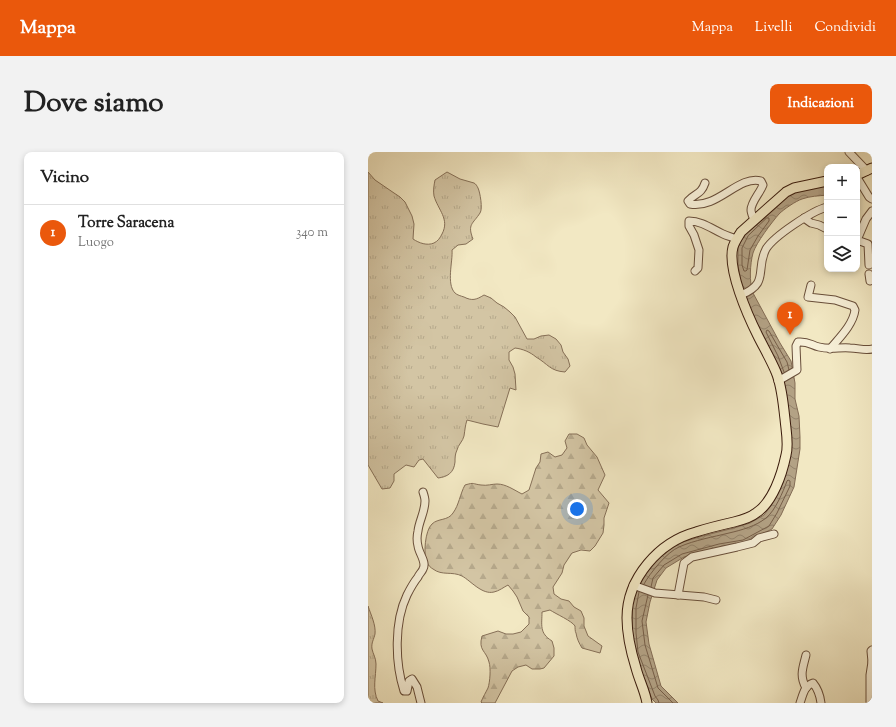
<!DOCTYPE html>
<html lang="it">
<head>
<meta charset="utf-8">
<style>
	body { margin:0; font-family:"Sorts Mill Goudy",serif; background:#f2f2f2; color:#222 }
	.controls { position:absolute; right:12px; top:12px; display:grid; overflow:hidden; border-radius:8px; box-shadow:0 2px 6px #0003 }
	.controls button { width:36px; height:36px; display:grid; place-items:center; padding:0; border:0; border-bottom:1px solid #e0e0e0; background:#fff; color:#222; font:20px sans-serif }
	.you { position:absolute; left:209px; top:357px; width:14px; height:14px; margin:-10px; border:3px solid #fff; border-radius:50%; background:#1a73e8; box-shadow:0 0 0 6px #1a73e833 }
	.badge { display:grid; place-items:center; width:26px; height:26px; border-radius:50%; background:#ea580c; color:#fff; font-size:13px; font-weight:700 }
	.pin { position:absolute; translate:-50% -33px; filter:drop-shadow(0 1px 2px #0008) }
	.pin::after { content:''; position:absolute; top:21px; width:14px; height:12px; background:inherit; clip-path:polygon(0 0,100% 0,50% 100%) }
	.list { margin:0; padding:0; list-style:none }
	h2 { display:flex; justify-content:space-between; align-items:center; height:52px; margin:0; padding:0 16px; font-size:17px }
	h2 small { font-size:13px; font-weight:400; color:#767676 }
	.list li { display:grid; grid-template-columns:26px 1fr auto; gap:12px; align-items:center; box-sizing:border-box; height:56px; padding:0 16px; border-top:1px solid #e0e0e0 }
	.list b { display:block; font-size:15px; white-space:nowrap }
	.list p { margin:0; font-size:13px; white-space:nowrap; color:#767676 }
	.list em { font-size:13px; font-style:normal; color:#767676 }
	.icon { flex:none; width:22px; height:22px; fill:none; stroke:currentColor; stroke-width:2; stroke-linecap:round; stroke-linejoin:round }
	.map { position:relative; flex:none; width:504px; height:551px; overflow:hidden; border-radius:8px }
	header { display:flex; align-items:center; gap:24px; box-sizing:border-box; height:56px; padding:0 20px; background:#ea580c; color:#fff }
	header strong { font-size:19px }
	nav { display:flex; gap:22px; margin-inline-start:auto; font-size:14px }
	.intro { display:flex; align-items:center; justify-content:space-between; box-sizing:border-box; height:96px; padding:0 24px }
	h1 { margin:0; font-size:28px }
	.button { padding:10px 18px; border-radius:8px; background:#ea580c; color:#fff; font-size:14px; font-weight:700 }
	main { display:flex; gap:24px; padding:0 24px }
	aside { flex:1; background:#fff; border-radius:8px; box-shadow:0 2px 6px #0003 }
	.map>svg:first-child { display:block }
	.grass { fill:url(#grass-tufts); stroke:#867058 }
	.forest { fill:url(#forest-firs); stroke:#867058 }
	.water { fill:url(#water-waves); stroke:#836c55 }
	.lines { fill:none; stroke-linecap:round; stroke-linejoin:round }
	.shore { stroke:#765e48; stroke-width:1 }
	.minor-casing { stroke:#684e3a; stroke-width:9 }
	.major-casing { stroke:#3a1b0c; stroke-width:11 }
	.minor { stroke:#f7f0d8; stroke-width:7 }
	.major { stroke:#f2e8c3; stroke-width:9 }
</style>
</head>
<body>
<header>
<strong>Mappa</strong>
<nav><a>Mappa</a><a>Livelli</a><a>Condividi</a></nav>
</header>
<div class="intro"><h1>Dove siamo</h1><a class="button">Indicazioni</a></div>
<main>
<aside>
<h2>Vicino<small></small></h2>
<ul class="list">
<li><span class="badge">1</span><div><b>Torre Saracena</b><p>Luogo</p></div><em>340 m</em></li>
</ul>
</aside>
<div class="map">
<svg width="504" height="551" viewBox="0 0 504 551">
	<defs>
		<pattern id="grass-tufts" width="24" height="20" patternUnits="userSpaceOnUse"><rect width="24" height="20" fill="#d3c5a4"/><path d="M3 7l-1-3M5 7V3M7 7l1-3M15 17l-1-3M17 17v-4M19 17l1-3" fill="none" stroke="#b6a98c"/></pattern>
		<pattern id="forest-firs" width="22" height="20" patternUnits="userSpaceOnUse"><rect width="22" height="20" fill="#d3c5a4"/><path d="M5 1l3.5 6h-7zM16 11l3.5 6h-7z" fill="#b6a98c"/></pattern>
		<pattern id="water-waves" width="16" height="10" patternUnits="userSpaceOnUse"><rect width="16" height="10" fill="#b3a285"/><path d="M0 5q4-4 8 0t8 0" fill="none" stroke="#93836b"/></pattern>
	</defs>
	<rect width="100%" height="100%" fill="#f2e8c3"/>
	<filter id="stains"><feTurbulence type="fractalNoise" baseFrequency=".005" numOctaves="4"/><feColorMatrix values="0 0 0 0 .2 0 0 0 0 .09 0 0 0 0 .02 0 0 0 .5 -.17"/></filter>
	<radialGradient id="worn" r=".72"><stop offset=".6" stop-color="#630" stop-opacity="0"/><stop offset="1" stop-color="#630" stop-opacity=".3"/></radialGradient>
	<g class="grass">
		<path d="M0 20 7 28 26 41 32 45 37 50 44 64 46 72 45 87C51 91 59 94 66 91 70 89 72 86 74 82 82 67 70 58 66 44 65 39 66 33 67 28L79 20 92 27 106 31C108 32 109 34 110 36 112 40 115 57 112 61 105 72 99 72 105 87L98 92 90 93 84 98C85 109 78 132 87 141 89 143 93 144 96 145 104 149 108 148 116 143L123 146 129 151 136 155 142 160 147 165 159 187H166L173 184 181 183 188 187 193 193 195 200 200 207 202 214 197 220C182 219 180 212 168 205 162 200 155 197 147 196L141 200V208L145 215 147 222 148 238 142 236 130 275 115 272 99 268C97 274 97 278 96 284 95 289 90 293 89 298 87 302 87 306 87 310 86 321 79 325 70 326L55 307 51 308 46 315 38 313 26 322V329L22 336 14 337 0 313Z"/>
		<path d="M0 454C3 463 8 473 7 482 6 487 3 491 4 497 5 502 8 506 8 512 8 525 4 537 10 549L15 551H0Z"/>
	</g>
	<path class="forest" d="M201 282H209L216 286 219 293 229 305 237 323 230 338 241 351 236 366V373L235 381 227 394 222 399 213 398 204 401 196 413 194 421 185 435 186 442 193 447 201 449 206 455 213 459 216 466V474L220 484 234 494 232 501 214 496C211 491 209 487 208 481 207 480 207 475 207 474 204 469 188 462 182 458L174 460C174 473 171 481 184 489L186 496V504L176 516 172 517H164L158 513 150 515 144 519 127 551H114L113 550C115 545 118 540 120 536 122 530 123 516 121 510 118 498 110 499 114 484L130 479 138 482H145L153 480 161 472V465L155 459 149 445 145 439 140 433C136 435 131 439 126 440 114 443 103 429 94 424 84 419 74 424 65 417 63 416 60 413 59 411 55 403 57 378 64 372 70 366 80 369 85 361 91 353 92 342 97 333 107 330 104 332 113 333 119 334 124 332 129 332 138 332 146 338 154 342L161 338 168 316 172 310 173 302 180 300 187 305 194 303 199 296 197 289Z"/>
	<path class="water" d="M459 33V43C451 44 442 44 434 47 428 49 416 57 411 62 404 70 388 91 385 101 382 112 381 130 385 141L412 191 423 209 427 231V247L431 264 432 285V297L426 335 413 363 404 377 376 391 316 405 298 416 289 428 282 450 278 470 281 492 293 534 310 551H288L284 547 266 501 264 481V455L268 438 274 426 285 412 294 403 308 392 338 383 366 376 382 371 396 363 402 355 408 344 422 280 396 187 374 137 370 113V95L377 82 423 41Z"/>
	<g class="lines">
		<g class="shore">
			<path d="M399 66H401V69L390 84 382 98 379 118 378 119H376L374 113V96L380 84Z"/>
			<path d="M416 220 410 204 398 180 399 178 401 179 409 193 419 210 421 218"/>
			<path d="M276 432C282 421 299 400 311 395 327 388 345 385 361 381 374 378 388 374 398 366 407 359 415 340 419 329L420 328 422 329V334L409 361 401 374 375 388 351 392 314 402 296 413 285 426 283 435"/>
			<path d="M271 440 268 456V481L270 500 287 544 290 548 291 551"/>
			<path d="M280 443 274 469 277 493 290 536 305 551"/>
		</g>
		<defs>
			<g id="minor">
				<path d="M481 0 499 19"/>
				<path d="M489 24 490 27 501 45 504 47"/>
				<path d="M337 31C333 43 327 41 320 49L322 52C350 57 370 23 393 29L395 33C392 41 383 50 383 58 383 61 385 65 386 68"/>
				<path d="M436 66 443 71 451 73 459 77"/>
				<path d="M501 113 500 92 489 88 498 67 504 59"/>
				<path d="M327 119 330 116 331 98 326 83 321 74V69C334 69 344 77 355 82 359 84 364 85 368 87"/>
				<path d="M501 122 502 129"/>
				<path d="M443 133 440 145 467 148 485 154 487 158C485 173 471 186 462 197"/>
				<path d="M373 143C402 131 387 118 398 97 406 84 444 59 459 55"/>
				<path d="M410 229 429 218 428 194 430 190C440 189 443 193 451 195 462 198 472 195 482 196 490 196 497 199 504 197"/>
				<path d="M265 433 287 441 336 445 348 448"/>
				<path d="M310 443 316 411 324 405 369 395 385 391 391 386 406 382"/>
				<path d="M504 498 503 499 504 510"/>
				<path d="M438 536C431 523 435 516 438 503"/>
				<path d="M53 551 49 535 44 527 41 529 39 539H36C27 511 26 470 39 443 42 437 46 430 50 425 51 422 54 420 55 417 59 410 51 402 50 394 49 390 49 383 50 379 51 369 57 360 57 349 57 346 56 343 55 340"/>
				<path d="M432 551C435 543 436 534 445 531 450 537 452 543 453 551"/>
				<path d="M502 551V523L504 510"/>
			</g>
			<g id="major">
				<path d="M489 23 504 16"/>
				<path d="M279 551C277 539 271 528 268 516 263 500 259 483 259 466 259 426 291 390 328 380 340 376 353 373 366 370 374 368 382 366 388 361 405 350 414 322 418 303 421 292 418 279 417 267 415 251 414 234 408 220 403 208 396 196 390 184 380 164 359 117 365 95 367 89 370 85 373 80L418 40 426 36 459 29"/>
			</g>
		</defs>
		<use href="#minor" class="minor-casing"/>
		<use href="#major" class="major-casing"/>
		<use href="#minor" class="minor"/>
		<use href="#major" class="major"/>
	</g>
	<rect width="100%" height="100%" filter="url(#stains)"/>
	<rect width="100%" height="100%" fill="url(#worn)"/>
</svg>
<div class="controls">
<button>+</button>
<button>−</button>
<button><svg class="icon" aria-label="layers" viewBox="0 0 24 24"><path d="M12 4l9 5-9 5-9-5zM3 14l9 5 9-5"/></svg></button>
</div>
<div class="you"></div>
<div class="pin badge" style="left:422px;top:183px">1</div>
</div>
</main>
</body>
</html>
